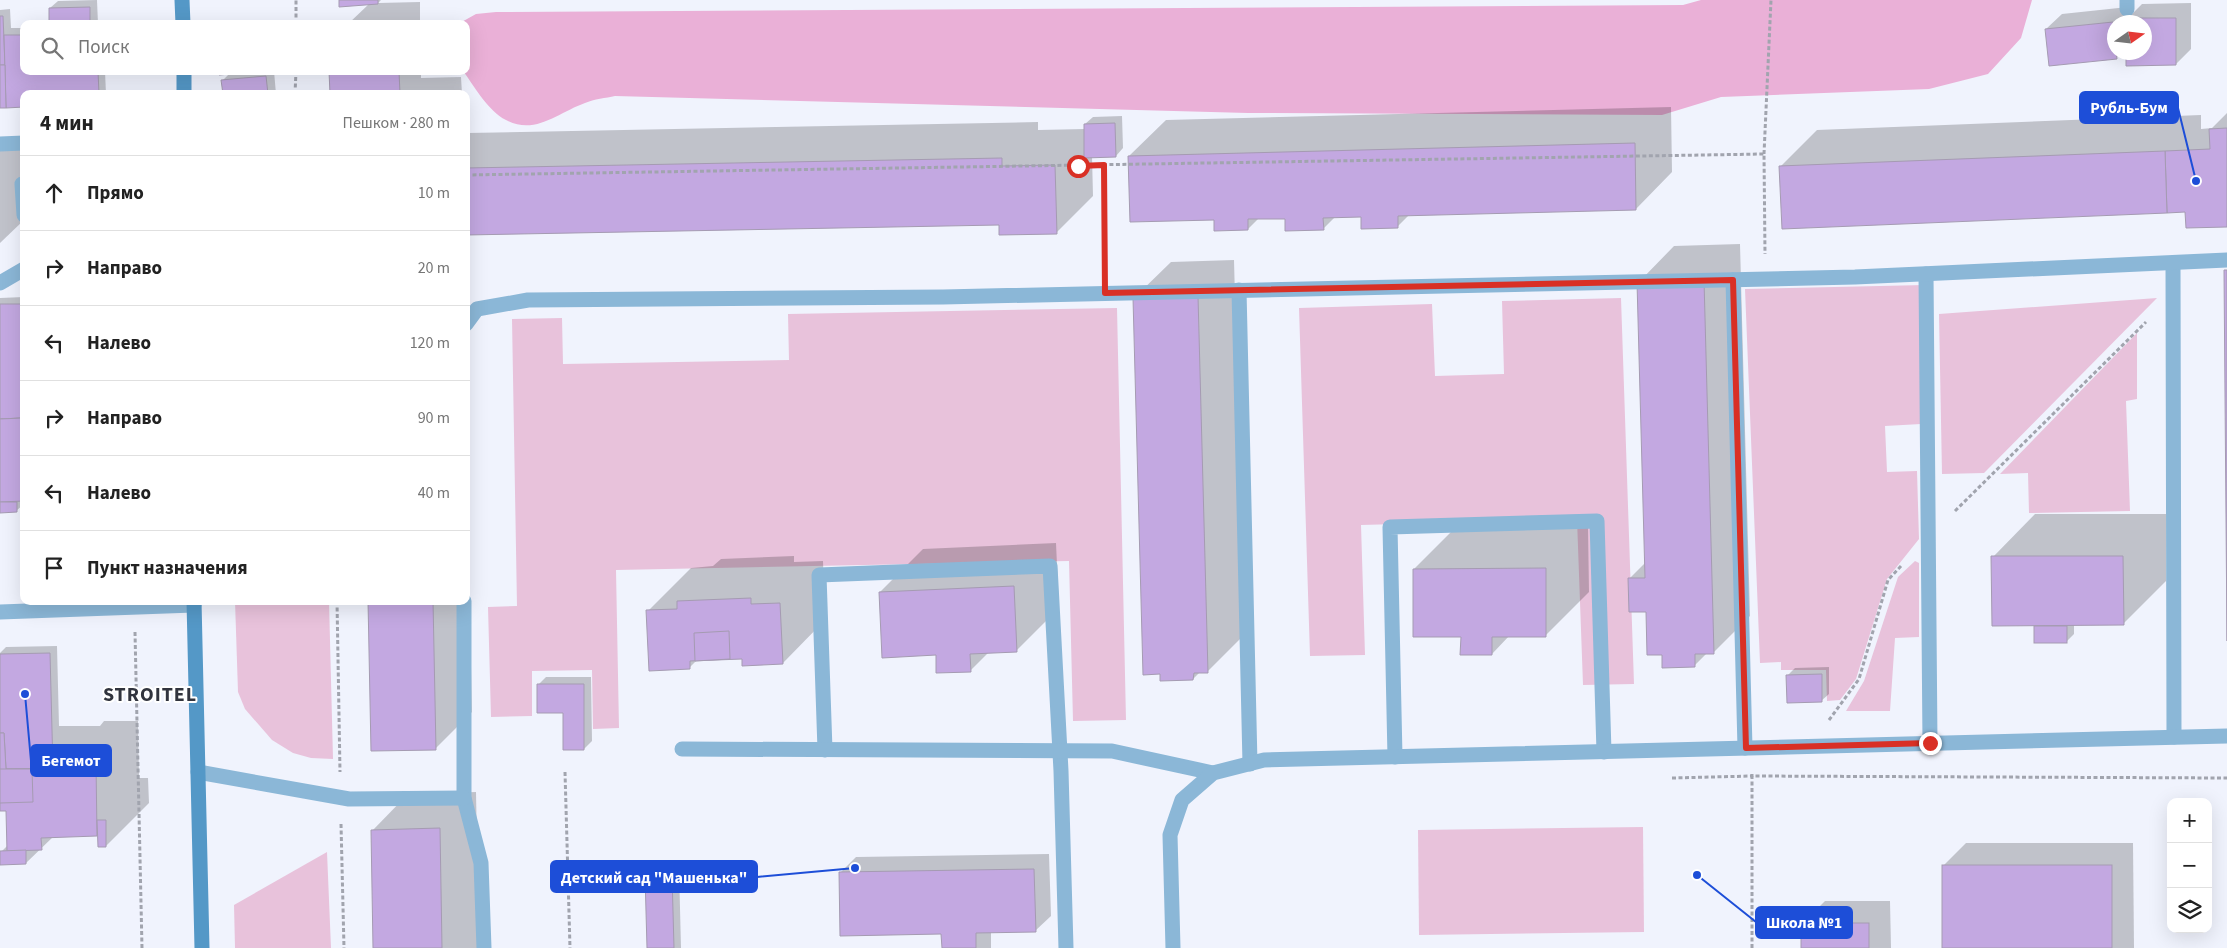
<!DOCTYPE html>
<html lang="ru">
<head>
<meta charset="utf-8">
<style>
	body { margin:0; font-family:"Source Sans 3",sans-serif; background:#f6f6f6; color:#222 }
	.controls { position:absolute; right:15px; bottom:15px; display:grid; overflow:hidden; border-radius:10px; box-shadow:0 5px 20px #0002 }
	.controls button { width:45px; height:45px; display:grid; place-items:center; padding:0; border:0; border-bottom:1px solid #e0e0e0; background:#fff; color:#222; font:25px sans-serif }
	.compass { position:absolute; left:2107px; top:15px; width:45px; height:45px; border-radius:50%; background:#fff; box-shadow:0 5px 20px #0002; rotate:76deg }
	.stop { position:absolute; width:15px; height:15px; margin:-11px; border:4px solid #d93025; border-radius:50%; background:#fff }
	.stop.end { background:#d93025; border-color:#fff; box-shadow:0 1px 5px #0008 }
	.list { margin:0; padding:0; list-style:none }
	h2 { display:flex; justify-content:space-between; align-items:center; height:65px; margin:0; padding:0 20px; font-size:21px }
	h2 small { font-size:16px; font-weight:400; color:#767676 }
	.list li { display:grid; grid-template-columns:32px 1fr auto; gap:15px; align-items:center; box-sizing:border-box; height:75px; padding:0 20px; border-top:1px solid #e0e0e0 }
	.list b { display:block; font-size:19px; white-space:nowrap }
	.list em { font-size:16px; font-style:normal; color:#767676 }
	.icon { flex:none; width:28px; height:28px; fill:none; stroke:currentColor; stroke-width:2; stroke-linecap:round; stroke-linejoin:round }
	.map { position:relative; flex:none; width:2227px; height:948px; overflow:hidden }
	.search { position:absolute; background:#fff; box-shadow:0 5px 20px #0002; left:20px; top:20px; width:450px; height:55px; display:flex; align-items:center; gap:12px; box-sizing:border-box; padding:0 18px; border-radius:10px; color:#767676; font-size:19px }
	.panel { position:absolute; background:#fff; box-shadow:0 5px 20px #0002; left:20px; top:90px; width:450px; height:515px; border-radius:10px }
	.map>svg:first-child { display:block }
	.green { fill:#e8c2db }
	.forest { fill:#eab0d7 }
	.shadow { fill:#0003 }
	.building { fill:#c3a8e1; stroke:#a59bb2 }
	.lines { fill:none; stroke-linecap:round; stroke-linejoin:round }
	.path { stroke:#a1a4ae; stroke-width:3; stroke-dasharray:4 2.5; stroke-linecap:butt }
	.lane { stroke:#8bb7d7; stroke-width:15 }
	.street { stroke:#8bb7d7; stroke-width:15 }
	.secondary { stroke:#5498c7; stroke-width:15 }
	.route { stroke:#d93025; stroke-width:6 }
	.labels { text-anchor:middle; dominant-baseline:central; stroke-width:4; stroke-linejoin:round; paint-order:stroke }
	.district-label { font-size:20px; font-weight:bold; letter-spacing:1px; fill:#31343e; stroke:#fff }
	.leader { fill:none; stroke:#1d4ed8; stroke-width:2 }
	.callout-dot { fill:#1d4ed8; stroke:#fff; stroke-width:2 }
	.callout { fill:#1d4ed8; stroke:#1d4ed8; stroke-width:2 }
	.callout-label { font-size:16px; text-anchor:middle; font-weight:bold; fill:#fff }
</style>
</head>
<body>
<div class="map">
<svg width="2227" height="948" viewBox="0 0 2227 948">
	<rect width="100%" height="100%" fill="#f0f3fd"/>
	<g class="green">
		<path d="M1925 285 1921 424 1885 426 1887 472 1917 471 1919 539 1887 579 1856 679 1840 700 1827 701 1826 670H1781V662L1760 663 1745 289Z"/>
		<path d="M1621 298 1634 684 1583 685 1577 519 1361 525 1365 655 1310 656 1299 308 1432 304 1435 376 1504 374 1502 301Z"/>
		<path d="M2157 298 1984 473 1942 474 1939 314Z"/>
		<path d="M1117 308 1126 720 1073 721 1069 561 616 570 619 728 593 729 592 670 532 671V716L491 717 488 607 517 606 512 319 562 318 563 364 789 360 788 314Z"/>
		<path d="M2137 333V399L2126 401 2130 511 2029 513 2028 473 2000 474Z"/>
		<path d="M1915 561 1919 563V637L1895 638 1890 711H1846L1864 681 1898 577Z"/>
		<path d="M235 601H329L333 759 311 758 293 753 272 740 245 709 238 692Z"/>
		<path d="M1643 827 1644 932 1419 935 1418 830Z"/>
		<path d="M327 852 331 948H235L234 905Z"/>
	</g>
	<path class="forest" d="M1701 0H2032L2021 38 1988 74 1929 89 1721 97 1662 115 1248 113 615 96C606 98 594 99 585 103 559 112 535 136 506 120 488 111 475 87 463 71H466V24H458L476 14 496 12 1683 5Z"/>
	<g class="shadow">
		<path d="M97 0 98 24H51L50 8 58 1Z"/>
		<path d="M340 0H381L378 3 420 2V24H348L369 4Z"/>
		<path d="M2191 3V49L2176 64 2144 52V22H2114V52H2122L2116 58 2046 29 2062 14 2128 7 2129 17 2142 4Z"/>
		<path d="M10 9 11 28H24V71H105L106 94H24L0 107V10Z"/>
		<path d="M220 71H274L276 94H224L223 80 230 73Z"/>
		<path d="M331 71H421V78L461 77 462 94H331Z"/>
		<path d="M1671 107 1672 172 1636 209 1410 214 1397 227 1363 215 1336 216 1323 229 1286 217 1259 218 1248 229 1215 219 1129 156 1166 120Z"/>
		<path d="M2227 113V226L2186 211 1780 167 1817 130 2201 115V129L2212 128Z"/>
		<path d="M1122 116 1123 148 1116 156H1092L1093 196 1056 233 1001 224 466 234 467 133 1038 122V130L1085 129V124L1093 117Z"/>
		<path d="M24 149V220L0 243V150Z"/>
		<path d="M1740 244 1750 616 1714 652H1708L1694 666 1663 654 1647 611 1629 579 1646 562 1638 283 1674 246Z"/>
		<path d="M1234 260 1244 635 1207 672H1200L1193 679 1134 298 1171 262Z"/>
		<path d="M24 297V504L16 511H0V298Z"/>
		<path d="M466 439 472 712 435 749 369 601H466Z"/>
		<path d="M2035 514H2166V581L2123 624H2074V634L2067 641 2035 626 2037 625 1993 557Z"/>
		<path d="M1457 526H1588L1589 592 1546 635H1510L1492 654 1462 636 1414 569Z"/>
		<path d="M1056 543 1059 608 1016 651 989 652 970 671 937 654 880 592 923 549Z"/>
		<path d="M794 556V562L823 561 825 620 783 663 743 657 698 659 689 668 648 611 691 568 713 566 721 559Z"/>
		<path d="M57 646 59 726H100L104 721H138L139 778H148L149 803 106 846 98 835 54 836 26 863 1 852 8 845 7 810H0V653L6 647Z"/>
		<path d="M1829 667V694L1821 701 1787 676 1795 668Z"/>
		<path d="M546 677H591L592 741 584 749 564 711 538 685Z"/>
		<path d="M476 792 479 948H375L372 831 408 794Z"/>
		<path d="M1966 843H2133L2134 948H1944L1943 866Z"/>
		<path d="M1049 854 1051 916 1035 931 991 932V948H943L942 933 840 873 856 857Z"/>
		<path d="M654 868H679L681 948H648L647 875Z"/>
		<path d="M1825 901H1890L1891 948H1802V924Z"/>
	</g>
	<g class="building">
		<path d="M339 0H378V4L339 7Z"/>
		<path d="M90 7V24H49V8Z"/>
		<path d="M0 16H3L5 65H0Z"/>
		<path d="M2126 18H2176V65L2126 66V52H2144V22H2126Z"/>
		<path d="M2113 22 2117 59 2049 66 2045 29Z"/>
		<path d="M4 35H24V71H98L99 94H24V107L6 108Z"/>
		<path d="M0 65H5L6 108H0Z"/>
		<path d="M219 71H240L241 73 219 75Z"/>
		<path d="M329 71H399L400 94H330Z"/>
		<path d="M266 76 268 94H223L221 80Z"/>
		<path d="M1115 123 1116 157 1084 158V124Z"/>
		<path d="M2227 128V227L2186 228 2185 212 2167 213 2165 151 2210 149 2209 129Z"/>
		<path d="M1635 143 1636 210 1398 216V228L1361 229V217L1323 218 1324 230 1285 231V219H1248V230L1214 231V220L1130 222 1128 156Z"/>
		<path d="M2165 151 2167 213 1782 229 1779 166Z"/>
		<path d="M1002 158V166L1055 165 1057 234 999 235V225L466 235V168Z"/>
		<path d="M2224 270H2227V641Z"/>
		<path d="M1704 280 1714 654H1695V667L1662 668V655H1647L1646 612H1629L1628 578H1645L1637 282Z"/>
		<path d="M1198 296 1208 673H1194L1193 680 1160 681V674L1143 675 1133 298Z"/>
		<path d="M0 304H24V418L0 419Z"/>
		<path d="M22 418 23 452H0V419Z"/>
		<path d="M22 418H24V501L0 502V419Z"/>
		<path d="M0 502H17V512L0 513Z"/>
		<path d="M1991 556H2123L2124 625 1992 626Z"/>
		<path d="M1546 568V637H1492V655H1460L1461 637H1413V569Z"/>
		<path d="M1014 586 1017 652 970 654 971 672 936 673V655L882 658 879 592Z"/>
		<path d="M751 598V604L780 603 783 664 742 666V659L690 661V669L649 671 646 610 677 609V601Z"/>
		<path d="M368 601H433L436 750 371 751Z"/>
		<rect x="2034" y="626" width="33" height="17"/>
		<path d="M729 631 730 659 695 661 694 633Z"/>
		<path d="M50 653 53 768 6 769 4 733H0V654Z"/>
		<path d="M1822 674V702L1787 703 1786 675Z"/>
		<path d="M537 684H584V750H563V713H537Z"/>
		<path d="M0 733H4L6 769 60 768V764L96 763 97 836 41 838 42 850 7 851 6 811H0Z"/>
		<path d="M0 769H32L33 802 0 803Z"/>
		<path d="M97 820H106V847H98Z"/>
		<path d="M440 828 442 948H373L371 830Z"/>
		<path d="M26 850V864L0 865V851Z"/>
		<rect x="1942" y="865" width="170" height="83"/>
		<path d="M1034 869 1036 932 976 933V948H942L941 934 840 936 839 872Z"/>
		<path d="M645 875H672L674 948H647Z"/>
		<rect x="1801" y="923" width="68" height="25"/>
	</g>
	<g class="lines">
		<g class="path">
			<path d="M296 24V0"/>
			<path d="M295 94 296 71"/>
			<path d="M1764 154 1771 0"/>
			<path d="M1104 165 1105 267"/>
			<path d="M466 175 1764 154 1765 254"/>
			<path d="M1955 511 2146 322"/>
			<path d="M337 601 340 772"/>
			<path d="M135 632 142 948"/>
			<path d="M1829 720 1859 679 1888 580 1902 565"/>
			<path d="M565 772 570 948"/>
			<path d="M1672 778 1752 776V773"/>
			<path d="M341 824 344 948"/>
			<path d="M1752 948V776L2227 778"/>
		</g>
		<g class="lane">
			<path d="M2127 0V9"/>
			<path d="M22 184 24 215"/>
			<path d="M2173 263 2174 737"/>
			<path d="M1926 274 1930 743"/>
			<path d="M1733 280 1745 748"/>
			<path d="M0 283 24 269"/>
			<path d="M1239 290 1250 764"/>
			<path d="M466 324 477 309 528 300 943 297 1855 277 2227 260"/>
			<path d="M464 601V798L481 863 484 948"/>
			<path d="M0 612 194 605"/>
			<path d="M825 750 819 575 1050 566 1061 771 1066 948"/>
			<path d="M198 772 349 799 464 798"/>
		</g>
		<g class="street">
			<path d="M0 144 24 143"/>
			<path d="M682 749 1112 751 1213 773"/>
			<path d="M1395 757 1390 527 1597 521 1604 752"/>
			<path d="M1173 948 1170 835 1182 800 1213 773 1264 760 2227 736"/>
		</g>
		<g class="secondary">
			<path d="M182 0 183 24"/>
			<path d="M184 71V94"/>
			<path d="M194 601 202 948"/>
		</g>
	</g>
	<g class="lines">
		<path class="route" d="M1078 166 1104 165 1105 293 1733 280 1746 748 1930 743"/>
	</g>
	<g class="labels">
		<g class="district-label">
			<text x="150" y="695">STROITEL</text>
		</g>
	</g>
	<path class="leader" d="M2196 181L2178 108M25 694L31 761M855 868L757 877M1697 875L1756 922"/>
	<g class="callout-dot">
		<circle cx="2196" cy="181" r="5"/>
		<circle cx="25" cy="694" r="5"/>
		<circle cx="855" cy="868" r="5"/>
		<circle cx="1697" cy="875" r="5"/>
	</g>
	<g class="callout">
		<rect x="2080" y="92" width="98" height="31" rx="5"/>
		<rect x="31" y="745" width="80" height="31" rx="5"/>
		<rect x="551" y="861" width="206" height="31" rx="5"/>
		<rect x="1756" y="907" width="96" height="31" rx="5"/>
	</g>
	<g class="callout-label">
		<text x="2129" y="113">Рубль-Бум</text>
		<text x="71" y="766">Бегемот</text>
		<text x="654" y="883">Детский сад "Машенька"</text>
		<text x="1804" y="928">Школа №1</text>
	</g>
</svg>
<div class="controls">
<button>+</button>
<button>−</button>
<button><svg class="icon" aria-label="layers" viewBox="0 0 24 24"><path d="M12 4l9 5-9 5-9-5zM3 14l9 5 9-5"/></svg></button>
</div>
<svg class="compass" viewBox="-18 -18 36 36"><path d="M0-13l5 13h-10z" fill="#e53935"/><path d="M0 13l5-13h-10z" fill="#767676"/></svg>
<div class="stop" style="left:1078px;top:166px"></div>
<div class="stop end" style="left:1930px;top:743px"></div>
<div class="search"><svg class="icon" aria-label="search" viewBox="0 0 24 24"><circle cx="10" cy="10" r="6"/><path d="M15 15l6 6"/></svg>Поиск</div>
<section class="panel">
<h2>4 мин<small>Пешком · 280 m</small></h2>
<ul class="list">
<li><svg class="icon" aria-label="ahead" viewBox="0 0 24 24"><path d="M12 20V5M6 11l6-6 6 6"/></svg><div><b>Прямо</b></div><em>10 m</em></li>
<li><svg class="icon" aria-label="right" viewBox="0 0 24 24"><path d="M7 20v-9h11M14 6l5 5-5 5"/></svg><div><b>Направо</b></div><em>20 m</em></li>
<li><svg class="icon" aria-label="left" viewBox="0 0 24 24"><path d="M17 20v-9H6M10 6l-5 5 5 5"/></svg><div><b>Налево</b></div><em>120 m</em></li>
<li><svg class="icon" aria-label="right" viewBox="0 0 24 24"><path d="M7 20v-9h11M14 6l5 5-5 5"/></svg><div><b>Направо</b></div><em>90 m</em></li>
<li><svg class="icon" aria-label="left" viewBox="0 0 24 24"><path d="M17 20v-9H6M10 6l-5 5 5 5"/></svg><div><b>Налево</b></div><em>40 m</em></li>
<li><svg class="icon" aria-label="arrive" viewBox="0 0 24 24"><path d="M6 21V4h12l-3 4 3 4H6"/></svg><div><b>Пункт назначения</b></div></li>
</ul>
</section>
</div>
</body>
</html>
